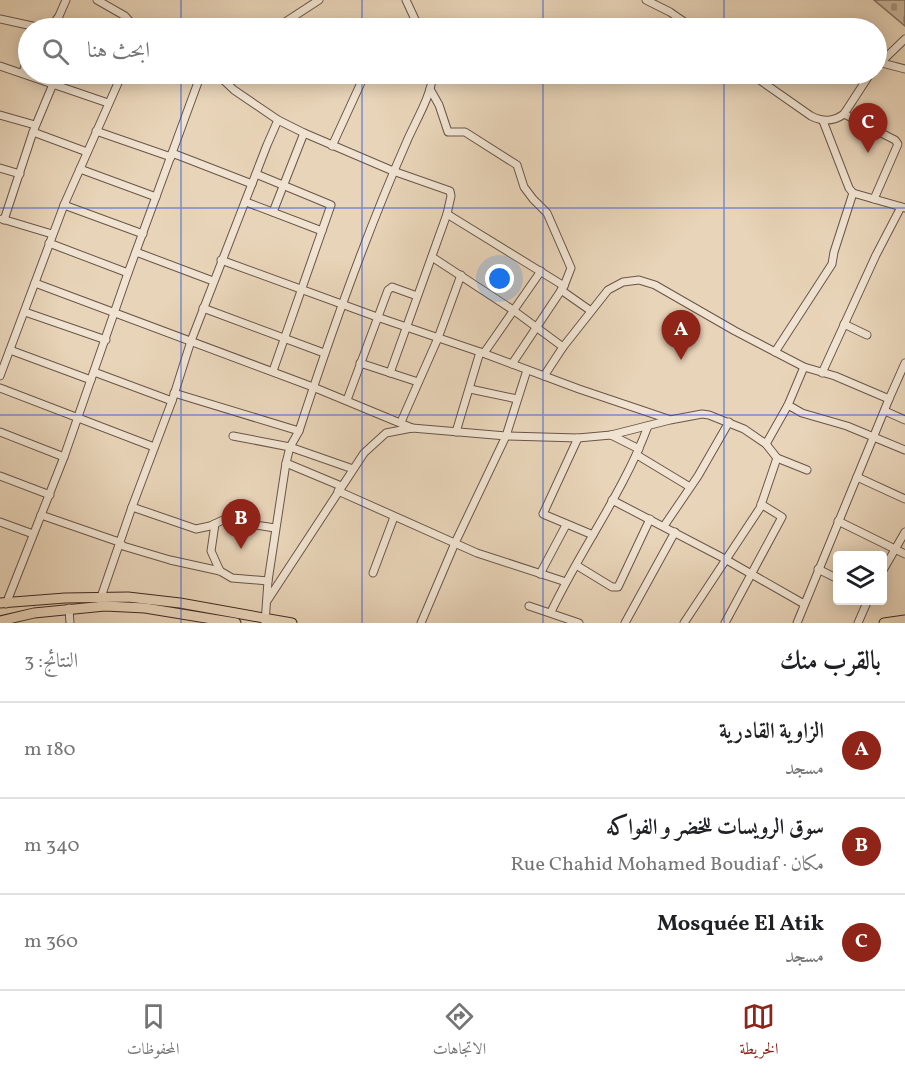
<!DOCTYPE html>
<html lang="ar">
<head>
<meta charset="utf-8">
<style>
	body { margin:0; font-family:Vollkorn,Amiri,serif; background:#f6f6f6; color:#202124; direction:rtl }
	.controls { position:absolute; right:18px; bottom:18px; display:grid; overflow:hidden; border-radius:6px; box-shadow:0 3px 15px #0003 }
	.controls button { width:54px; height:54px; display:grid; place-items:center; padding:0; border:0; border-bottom:2px solid #e0e0e0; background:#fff; color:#202124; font:30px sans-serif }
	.you { position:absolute; left:500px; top:279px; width:21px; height:21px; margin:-15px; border:4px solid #fff; border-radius:50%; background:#1a73e8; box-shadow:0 0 0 9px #1a73e833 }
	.badge { display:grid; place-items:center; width:39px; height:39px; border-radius:50%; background:#8f2418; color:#fff; font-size:20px; font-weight:700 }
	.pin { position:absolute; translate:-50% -50px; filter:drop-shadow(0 2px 3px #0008) }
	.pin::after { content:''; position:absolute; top:32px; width:21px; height:18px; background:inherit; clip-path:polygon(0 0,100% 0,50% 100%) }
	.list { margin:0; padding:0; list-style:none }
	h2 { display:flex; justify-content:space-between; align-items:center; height:78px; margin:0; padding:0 24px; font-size:26px }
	h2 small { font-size:20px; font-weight:400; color:#757577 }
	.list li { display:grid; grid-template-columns:39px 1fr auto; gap:18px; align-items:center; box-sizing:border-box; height:96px; padding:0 24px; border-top:2px solid #e0e0e0 }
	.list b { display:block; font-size:22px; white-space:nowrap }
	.list p { margin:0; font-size:20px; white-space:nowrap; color:#757577 }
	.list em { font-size:20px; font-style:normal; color:#757577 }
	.icon { flex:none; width:33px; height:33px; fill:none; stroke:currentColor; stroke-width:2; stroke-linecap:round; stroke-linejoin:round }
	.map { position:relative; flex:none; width:905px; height:623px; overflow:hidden; direction:ltr }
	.search { position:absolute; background:#fff; box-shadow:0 3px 15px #0003; left:18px; right:18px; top:18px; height:66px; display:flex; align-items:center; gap:15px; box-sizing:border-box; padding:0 21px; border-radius:33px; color:#757577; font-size:22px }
	.sheet { height:366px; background:#fff }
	nav { display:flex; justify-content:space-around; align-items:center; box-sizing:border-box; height:84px; border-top:2px solid #e0e0e0; background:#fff; font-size:16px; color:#757577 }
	nav a { display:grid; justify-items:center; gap:3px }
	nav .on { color:#8f2418 }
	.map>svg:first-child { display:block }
	.cemetery { fill:url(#cemetery-stones); stroke:#867160; stroke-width:1.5 }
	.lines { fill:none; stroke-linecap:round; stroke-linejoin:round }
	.minor-casing { stroke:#6a5548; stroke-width:9 }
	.major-casing { stroke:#402b22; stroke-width:11 }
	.minor { stroke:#f0e3d1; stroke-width:7 }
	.major { stroke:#e8d4b8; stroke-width:9 }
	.grid { fill:none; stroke:#1d4ed8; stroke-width:1.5; stroke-opacity:0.55 }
</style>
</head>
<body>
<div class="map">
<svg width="905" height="623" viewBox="0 0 905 623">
	<defs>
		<pattern id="cemetery-stones" width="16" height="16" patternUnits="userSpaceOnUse" patternTransform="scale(1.5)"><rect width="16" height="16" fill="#cbb79e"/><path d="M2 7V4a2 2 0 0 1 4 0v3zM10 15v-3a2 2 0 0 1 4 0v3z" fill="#a69580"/></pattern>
	</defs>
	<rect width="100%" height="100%" fill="#e8d4b8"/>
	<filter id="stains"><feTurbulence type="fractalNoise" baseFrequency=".00333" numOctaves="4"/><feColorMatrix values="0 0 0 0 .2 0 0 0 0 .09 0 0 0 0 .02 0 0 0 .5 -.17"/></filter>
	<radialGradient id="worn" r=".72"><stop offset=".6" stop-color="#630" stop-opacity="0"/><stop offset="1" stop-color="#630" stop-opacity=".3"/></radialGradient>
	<path class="cemetery" d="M874 0H905V26Z"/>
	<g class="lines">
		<defs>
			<g id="minor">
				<path d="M97 0 125 16 136 28"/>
				<path d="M406 0 419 28"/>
				<path d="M646 0 670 12 693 28"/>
				<path d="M0 19 37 27 50 28 59 16 66 0"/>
				<path d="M276 28 319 0"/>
				<path d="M882 63 905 69"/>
				<path d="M0 66 108 103"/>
				<path d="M876 67 905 39"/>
				<path d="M23 73 28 55"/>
				<path d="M217 74 234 90 278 120 304 133 393 171 450 191 451 196 447 214 390 373"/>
				<path d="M751 74 811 116C823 122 833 122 844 114L870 74"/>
				<path d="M430 89 439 105 448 132H465L517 165 524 187 533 199 547 213 571 268 564 286 512 364"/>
				<path d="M844 114 895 140 898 144 874 199"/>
				<path d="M0 115 35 125"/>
				<path d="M823 121 849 188 853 193 905 208"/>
				<path d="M96 131 171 157"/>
				<path d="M33 132 87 152"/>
				<path d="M332 146 365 74"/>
				<path d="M172 153 252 184"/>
				<path d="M0 168 20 174"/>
				<path d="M80 169 156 197"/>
				<path d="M256 174 331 205 273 371"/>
				<path d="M246 202 322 231"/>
				<path d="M64 205 143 234"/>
				<path d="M273 212 304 133"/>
				<path d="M447 214 564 286"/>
				<path d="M2 219 52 234"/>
				<path d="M4 220 33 132 53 84"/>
				<path d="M49 243 128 273"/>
				<path d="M136 252 213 281"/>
				<path d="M432 257 513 310 563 347"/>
				<path d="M221 260 377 317 480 352 579 389 668 419"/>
				<path d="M35 283 313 387 412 428"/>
				<path d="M561 290 591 311"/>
				<path d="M203 308 324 353"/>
				<path d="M25 312 106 340"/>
				<path d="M844 324 867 335"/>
				<path d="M10 350 91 380"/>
				<path d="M775 352 832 264 834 252 853 193"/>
				<path d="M484 353 541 271"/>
				<path d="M360 363 418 382"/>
				<path d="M94 372 172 401"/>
				<path d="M822 373 876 255 901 207"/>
				<path d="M0 376 64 205 122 74"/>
				<path d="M544 376 563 347 608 290 623 282 639 280 655 285 735 331 804 367"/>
				<path d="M0 388 154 447"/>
				<path d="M470 389 517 399"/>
				<path d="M174 393 299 431"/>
				<path d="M347 400 388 290 392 287 417 296"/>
				<path d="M788 405 802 413 847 426 905 450"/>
				<path d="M885 411 905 420"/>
				<path d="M401 422 438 338 461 275"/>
				<path d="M0 432 64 457"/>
				<path d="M456 432 480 352"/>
				<path d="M611 435 639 449"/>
				<path d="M233 436 290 447 353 469"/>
				<path d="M578 438 543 514 593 535"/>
				<path d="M766 444 788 405 804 367 835 376 889 399 905 363"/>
				<path d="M637 455 690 487"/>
				<path d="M777 458 807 470"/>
				<path d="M286 463 341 486"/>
				<path d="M0 476 50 495"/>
				<path d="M857 477 905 499"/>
				<path d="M338 491 477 553 566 582"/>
				<path d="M612 500 725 559 804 604"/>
				<path d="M132 507 196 529 210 526 223 520 275 528"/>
				<path d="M41 515 119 542 123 546 170 560 220 571 232 578 268 581"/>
				<path d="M838 521 905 554"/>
				<path d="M0 522 33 534"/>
				<path d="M215 524 211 551 220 571"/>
				<path d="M664 526 698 476 729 422"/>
				<path d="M576 565 612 587H618L650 519"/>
				<path d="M818 569 838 579"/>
				<path d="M882 572 905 532"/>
				<path d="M373 573 394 517"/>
				<path d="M540 574 566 525"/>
				<path d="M101 597 132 507 172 401 191 341 267 145 278 120"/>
				<path d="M267 601 364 453 386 433 412 428 506 436 578 438 611 435 670 420 702 414 709 415 744 429 766 444 777 458 760 508 684 623"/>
				<path d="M6 604 64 457 128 273 201 74"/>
				<path d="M529 606 579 623"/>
				<path d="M69 608 70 623"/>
				<path d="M551 612C581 549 624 491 648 426"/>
				<path d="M265 623 268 581 286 463 290 447 299 431C331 333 365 236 407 141 414 124 434 91 432 74"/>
				<path d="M421 623 455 543 506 436 527 370"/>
				<path d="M625 623 675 532"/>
				<path d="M725 623 782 517 761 504"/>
				<path d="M797 623 889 399"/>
				<path d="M858 623 868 600"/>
			</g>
			<g id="major">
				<path d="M0 603 65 598 128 597 180 603 292 623"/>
				<path d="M0 621 34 613 105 606 145 608 236 623"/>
				<path d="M884 623 905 620"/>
			</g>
		</defs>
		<use href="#minor" class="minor-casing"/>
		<use href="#major" class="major-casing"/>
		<use href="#minor" class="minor"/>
		<use href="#major" class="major"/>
	</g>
	<path class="grid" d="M181 0V28M362 0V28M543 0V28M724 0V28M181 74V623M362 74V623M543 74V623M724 74V623M0 208H905M0 415H905"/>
	<rect width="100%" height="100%" filter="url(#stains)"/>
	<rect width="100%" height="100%" fill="url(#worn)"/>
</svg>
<div class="controls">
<button><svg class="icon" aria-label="layers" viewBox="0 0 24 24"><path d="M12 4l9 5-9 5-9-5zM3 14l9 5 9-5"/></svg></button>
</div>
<div class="you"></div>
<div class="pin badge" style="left:681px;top:360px">A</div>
<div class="pin badge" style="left:241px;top:549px">B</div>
<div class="pin badge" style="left:868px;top:153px">C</div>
<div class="search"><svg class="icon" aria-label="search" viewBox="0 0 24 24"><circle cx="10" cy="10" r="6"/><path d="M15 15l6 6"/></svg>ابحث هنا</div>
</div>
<section class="sheet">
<h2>بالقرب منك<small>النتائج: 3</small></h2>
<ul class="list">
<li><span class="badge">A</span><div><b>الزاوية القادرية</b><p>مسجد</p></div><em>180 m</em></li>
<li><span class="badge">B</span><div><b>سوق الرويسات للخضر و الفواكه</b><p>مكان · Rue Chahid Mohamed Boudiaf</p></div><em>340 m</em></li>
<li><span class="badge">C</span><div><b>Mosquée El Atik</b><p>مسجد</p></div><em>360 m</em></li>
</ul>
</section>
<nav>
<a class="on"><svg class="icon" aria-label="map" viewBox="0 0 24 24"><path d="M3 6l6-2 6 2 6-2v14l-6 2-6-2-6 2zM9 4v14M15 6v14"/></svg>الخريطة</a>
<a><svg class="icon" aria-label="directions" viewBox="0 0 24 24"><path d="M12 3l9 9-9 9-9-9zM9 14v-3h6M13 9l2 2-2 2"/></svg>الاتجاهات</a>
<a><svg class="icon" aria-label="saved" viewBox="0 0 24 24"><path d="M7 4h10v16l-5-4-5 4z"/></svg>المحفوظات</a>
</nav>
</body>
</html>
